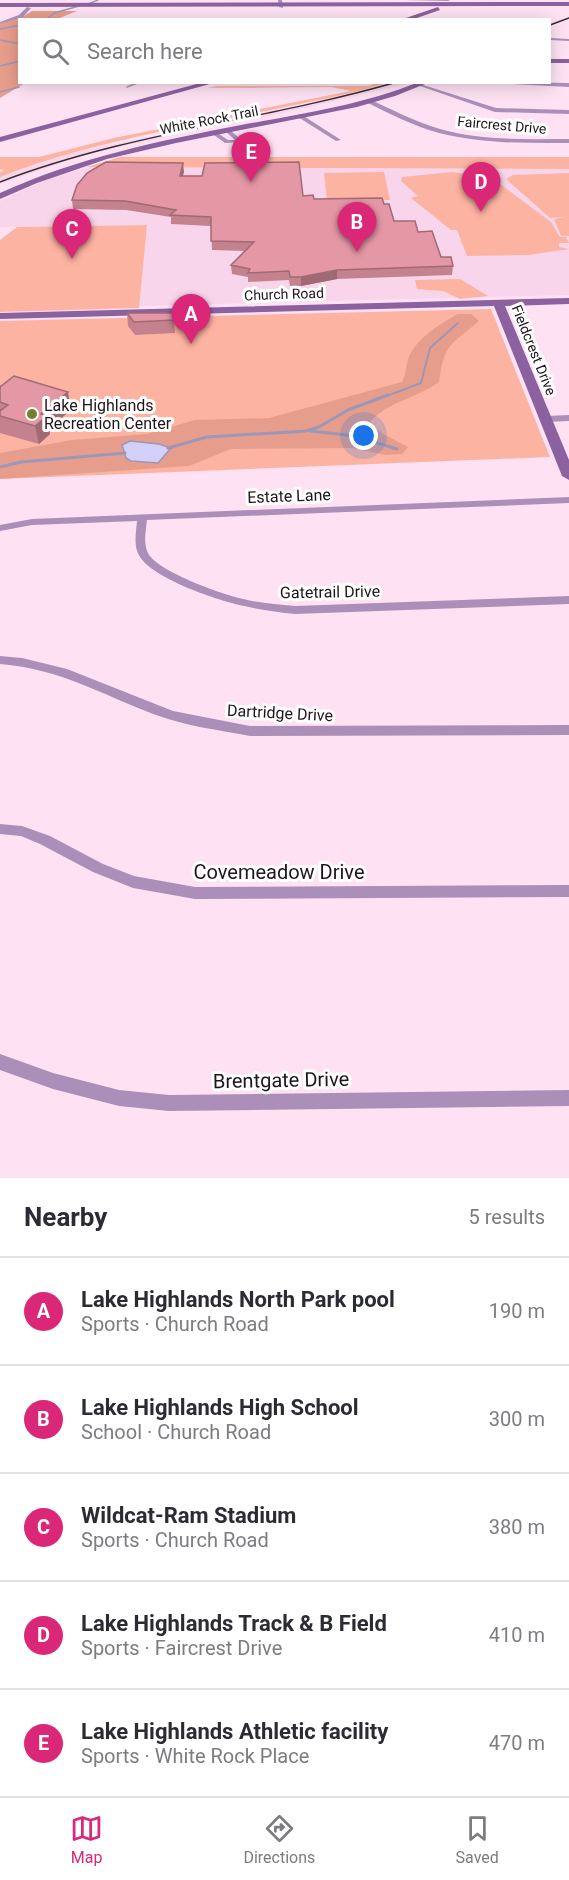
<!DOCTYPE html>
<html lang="en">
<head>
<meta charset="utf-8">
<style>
	body { margin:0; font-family:Roboto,sans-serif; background:#f2f2f3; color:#2b2b33 }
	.you { position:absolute; left:364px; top:436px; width:21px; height:21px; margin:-15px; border:4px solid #fff; border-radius:50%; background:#1a73e8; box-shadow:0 0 0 9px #1a73e833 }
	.badge { display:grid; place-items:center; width:39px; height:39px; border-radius:50%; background:#db2777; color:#fff; font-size:20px; font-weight:700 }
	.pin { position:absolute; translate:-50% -50px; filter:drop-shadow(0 2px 3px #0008) }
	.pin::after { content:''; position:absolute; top:32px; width:21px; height:18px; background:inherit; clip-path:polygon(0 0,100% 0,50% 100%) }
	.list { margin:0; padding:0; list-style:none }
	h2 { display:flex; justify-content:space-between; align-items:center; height:78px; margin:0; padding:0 24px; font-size:26px }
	h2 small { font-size:20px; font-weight:400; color:#7c7c81 }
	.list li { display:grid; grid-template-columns:39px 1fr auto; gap:18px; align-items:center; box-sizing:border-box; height:108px; padding:0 24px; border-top:2px solid #e1e1e2 }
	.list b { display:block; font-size:22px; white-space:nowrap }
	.list p { margin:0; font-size:20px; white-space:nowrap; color:#7c7c81 }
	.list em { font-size:20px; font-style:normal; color:#7c7c81 }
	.icon { flex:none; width:33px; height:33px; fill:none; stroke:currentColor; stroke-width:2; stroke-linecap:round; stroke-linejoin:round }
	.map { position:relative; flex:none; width:569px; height:1178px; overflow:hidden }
	.search { position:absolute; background:#fff; box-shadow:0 3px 15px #0003; left:18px; right:18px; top:18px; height:66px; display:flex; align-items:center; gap:15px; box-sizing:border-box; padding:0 21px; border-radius:0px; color:#7c7c81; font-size:22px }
	.sheet { height:618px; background:#fff }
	nav { display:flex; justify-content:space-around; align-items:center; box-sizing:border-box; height:84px; border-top:2px solid #e1e1e2; background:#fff; font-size:16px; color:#7c7c81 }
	nav a { display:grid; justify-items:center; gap:3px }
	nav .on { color:#db2777 }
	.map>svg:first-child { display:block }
	.built { fill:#f8d5ea }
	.green { fill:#fdb3a1 }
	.forest { fill:#e79d8b }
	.water { fill:#d2cff8; stroke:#9c97b6; stroke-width:1.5 }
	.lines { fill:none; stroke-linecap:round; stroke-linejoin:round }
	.stream-far2 { stroke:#9c97b6; stroke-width:1.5 }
	.stream-far1 { stroke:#9c97b6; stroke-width:2 }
	.stream { stroke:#9c97b6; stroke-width:3 }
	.street { fill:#ab8fb9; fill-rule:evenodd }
	.secondary { fill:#8b619f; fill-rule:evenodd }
	.tram { stroke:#372b32; stroke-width:1.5 }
	.wall { fill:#c4828e }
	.shaded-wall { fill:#a06a74 }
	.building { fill:#e497a5; stroke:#a06a74; stroke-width:1.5 }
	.poi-dot { fill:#767e29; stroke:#fff; stroke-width:2 }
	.labels { text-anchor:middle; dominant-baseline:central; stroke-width:6; stroke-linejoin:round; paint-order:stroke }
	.far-street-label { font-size:14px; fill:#1f151b; stroke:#fff }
	.poi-label { font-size:16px; fill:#1f151b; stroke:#fff; text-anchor:start }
	.street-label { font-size:16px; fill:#1f151b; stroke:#fff }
	.near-street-label { font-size:20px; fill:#1f151b; stroke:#fff }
</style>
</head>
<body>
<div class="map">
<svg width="569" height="1178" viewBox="0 0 569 1178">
	<rect width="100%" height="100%" fill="#fee2f3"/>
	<g class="built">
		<path d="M388 83H409L303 109 93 152 0 184V177L68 154 293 107Z"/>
		<path d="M87 167 569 169V295L139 306 147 225 0 227V201L46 180Z"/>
	</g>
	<g class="green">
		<path d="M379 82 388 83C260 119 124 128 0 177V172L4 170 0 169V157H39L114 138 351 91 331 87 208 88 217 86H368Z"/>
		<path d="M120 157H569V169L87 167Z"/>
		<path d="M384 172 390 200H327L324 173Z"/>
		<path d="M452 172 492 178 551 222 560 237H566L569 243H559V247L569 249 528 255 467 256 457 230H451L411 198 418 196 401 181 402 177Z"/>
		<path d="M569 173V236H561L554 219 566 217 550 218 506 179 513 175Z"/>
		<path d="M147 225 139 308 0 312V240L17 227Z"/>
		<path d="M460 279 488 296 460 299 443 291 417 289 415 280Z"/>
		<path d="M491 309 550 457 0 479V321Z"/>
	</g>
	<g class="forest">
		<path d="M32 11H77L57 19 20 20V82L25 83 0 98V24L24 16Z"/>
		<path d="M458 314H471L479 321C451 345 444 343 439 382 418 398 388 401 370 422L383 434 408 447 402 454 386 455 351 448 231 449 189 466 0 479V453L72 440 147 434 195 420 269 418 402 382C407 372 406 362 410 354 420 336 440 324 458 314Z"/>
	</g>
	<path class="water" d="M130 441 159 444 171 448 158 463 131 461 126 458 122 445Z"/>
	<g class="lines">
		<g class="stream-far2">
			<path d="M88 4 98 0"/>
			<path d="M46 20 54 13 79 6"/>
			<path d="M0 29 20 25"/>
			<path d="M0 40 20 44"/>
			<path d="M0 66 20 61"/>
			<path d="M127 87 140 82"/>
			<path d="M0 92 19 87"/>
		</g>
		<path class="stream-far1" d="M384 397 421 383 430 348 458 323"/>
		<g class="stream">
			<path d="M311 431 355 436 397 449"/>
			<path d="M168 448 207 437 306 431 319 427 348 410 388 395"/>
			<path d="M0 467 21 462 125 453"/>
		</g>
		<g class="street">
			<path d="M278 0H282L283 8 279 7Z"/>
			<path d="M405 0H450L448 1Z"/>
			<path d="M27 7 31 8 23 17 0 24V22L19 15Z"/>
			<path d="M550 38 569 39V41L550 40Z"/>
			<path d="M510 82 569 83V87L512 84Z"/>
			<path d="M420 84 496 108 569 110V114L495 112 420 86Z"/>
			<path d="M368 99C392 109 415 122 440 129 482 141 526 139 569 139V143C526 143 482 144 439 133 414 126 390 114 366 102Z"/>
			<path d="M300 114 302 115 341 140 336 141 298 117V115Z"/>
			<path d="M227 128 242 140V142L225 143 211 133 216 132 228 140H235L225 131 224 130Z"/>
			<path d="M569 415V421L546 422 542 419 546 416Z"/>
			<path d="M569 497V503L147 520C146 530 143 543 148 553 157 571 219 593 239 598 257 603 276 604 295 606L569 596V604L295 614C278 612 261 610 244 606 219 601 154 579 140 557 133 547 136 533 137 521L32 525 0 531V525L32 519Z"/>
			<path d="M0 656 22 658 67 669 173 711 250 726 569 725V735L250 736C218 730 186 726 156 715 100 694 61 669 0 664Z"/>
			<path d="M0 824 22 826 50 836 103 864 134 876 195 887 569 885V897L195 899 133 888 93 872 40 844 21 836 0 834Z"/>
			<path d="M0 1054 53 1073 119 1090 169 1095 569 1090V1106L169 1111 119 1106 53 1089 0 1070Z"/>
		</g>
		<g class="secondary">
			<path d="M569 2V6L0 7V3Z"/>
			<path d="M438 7 440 10 411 20H400Z"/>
			<rect x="550" y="59" width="19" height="4"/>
			<path d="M204 82H217L0 142V137Z"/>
			<path d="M419 82H430L395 96 357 107 176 143 107 159 37 183 0 199V193C77 158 158 141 241 125 301 114 362 105 419 82Z"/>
			<path d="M569 298V304L505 306 569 460V480L562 476 494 306 0 319V313Z"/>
		</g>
		<g class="tram">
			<path d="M550 25 569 18"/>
			<path d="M0 182C128 133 265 120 397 82"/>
		</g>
	</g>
	<g class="wall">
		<path d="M183 163V176L303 196 314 199 384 204 394 221 418 232 441 257 453 266 452 275 337 279 301 286H290L289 280 248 282V277L232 274 231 265 245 251 212 250 211 226 171 224V217L126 210 73 209 72 200Z"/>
		<path d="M127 313H173L175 333 135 335 128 326Z"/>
		<path d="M0 387 71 410 49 428 50 434 39 444 0 433Z"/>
	</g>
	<g class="shaded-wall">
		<path d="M183 163 184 172 181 184 180 176Z"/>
		<path d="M337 270V279L301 286V277Z"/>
		<path d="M68 392 71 410 49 428 50 434 39 444 35 426 41 414Z"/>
	</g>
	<g class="building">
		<path d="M106 162 183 163 180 176H202L205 163 299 162 303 196 313 195 314 199 382 198 384 204H389L394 221H415L418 232 432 231 441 257H451L453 266 337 270 301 277H290L289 271 248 273 250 269 231 265 254 242 211 241V217L170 215 176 210 125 201 72 200 77 185 87 173Z"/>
		<path d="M127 313H173L174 320 134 322Z"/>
		<path d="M14 376 68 392 41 414 47 416 35 426 0 416V411L8 405 0 402V387Z"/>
	</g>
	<circle class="poi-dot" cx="32" cy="414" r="6"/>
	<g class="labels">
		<g class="far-street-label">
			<text transform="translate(209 120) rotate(-11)">White Rock Trail</text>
			<text transform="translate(502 125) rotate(5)">Faircrest Drive</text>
			<text transform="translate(284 294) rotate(-2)">Church Road</text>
			<text transform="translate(534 350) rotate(68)">Fieldcrest Drive</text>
		</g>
		<g class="poi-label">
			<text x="44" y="405">Lake Highlands<tspan x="44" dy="18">Recreation Center</tspan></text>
		</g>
		<g class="street-label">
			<text transform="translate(289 496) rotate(-2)">Estate Lane</text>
			<text transform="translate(330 592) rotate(-1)">Gatetrail Drive</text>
			<text transform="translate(280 713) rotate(3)">Dartridge Drive</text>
		</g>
		<g class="near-street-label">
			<text x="279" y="872">Covemeadow Drive</text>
			<text transform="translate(281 1080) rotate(-1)">Brentgate Drive</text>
		</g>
	</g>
</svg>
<div class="you"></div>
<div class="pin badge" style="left:191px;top:344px">A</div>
<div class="pin badge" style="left:357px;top:252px">B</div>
<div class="pin badge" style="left:72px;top:259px">C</div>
<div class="pin badge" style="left:481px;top:212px">D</div>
<div class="pin badge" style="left:251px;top:182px">E</div>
<div class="search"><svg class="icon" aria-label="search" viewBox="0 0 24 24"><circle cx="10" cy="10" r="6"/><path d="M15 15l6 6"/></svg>Search here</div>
</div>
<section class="sheet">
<h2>Nearby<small>5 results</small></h2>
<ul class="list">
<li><span class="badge">A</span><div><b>Lake Highlands North Park pool</b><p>Sports · Church Road</p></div><em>190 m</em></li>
<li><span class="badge">B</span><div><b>Lake Highlands High School</b><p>School · Church Road</p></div><em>300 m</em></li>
<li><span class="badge">C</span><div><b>Wildcat-Ram Stadium</b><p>Sports · Church Road</p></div><em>380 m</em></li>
<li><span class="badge">D</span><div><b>Lake Highlands Track &amp; B Field</b><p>Sports · Faircrest Drive</p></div><em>410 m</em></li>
<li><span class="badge">E</span><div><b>Lake Highlands Athletic facility</b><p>Sports · White Rock Place</p></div><em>470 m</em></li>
</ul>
</section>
<nav>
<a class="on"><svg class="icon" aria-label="map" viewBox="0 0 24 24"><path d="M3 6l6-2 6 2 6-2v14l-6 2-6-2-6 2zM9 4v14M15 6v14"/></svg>Map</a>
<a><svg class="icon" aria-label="directions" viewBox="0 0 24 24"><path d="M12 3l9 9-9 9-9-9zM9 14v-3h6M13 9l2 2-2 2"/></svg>Directions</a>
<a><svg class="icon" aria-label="saved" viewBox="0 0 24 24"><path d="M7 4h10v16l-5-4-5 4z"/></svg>Saved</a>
</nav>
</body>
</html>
